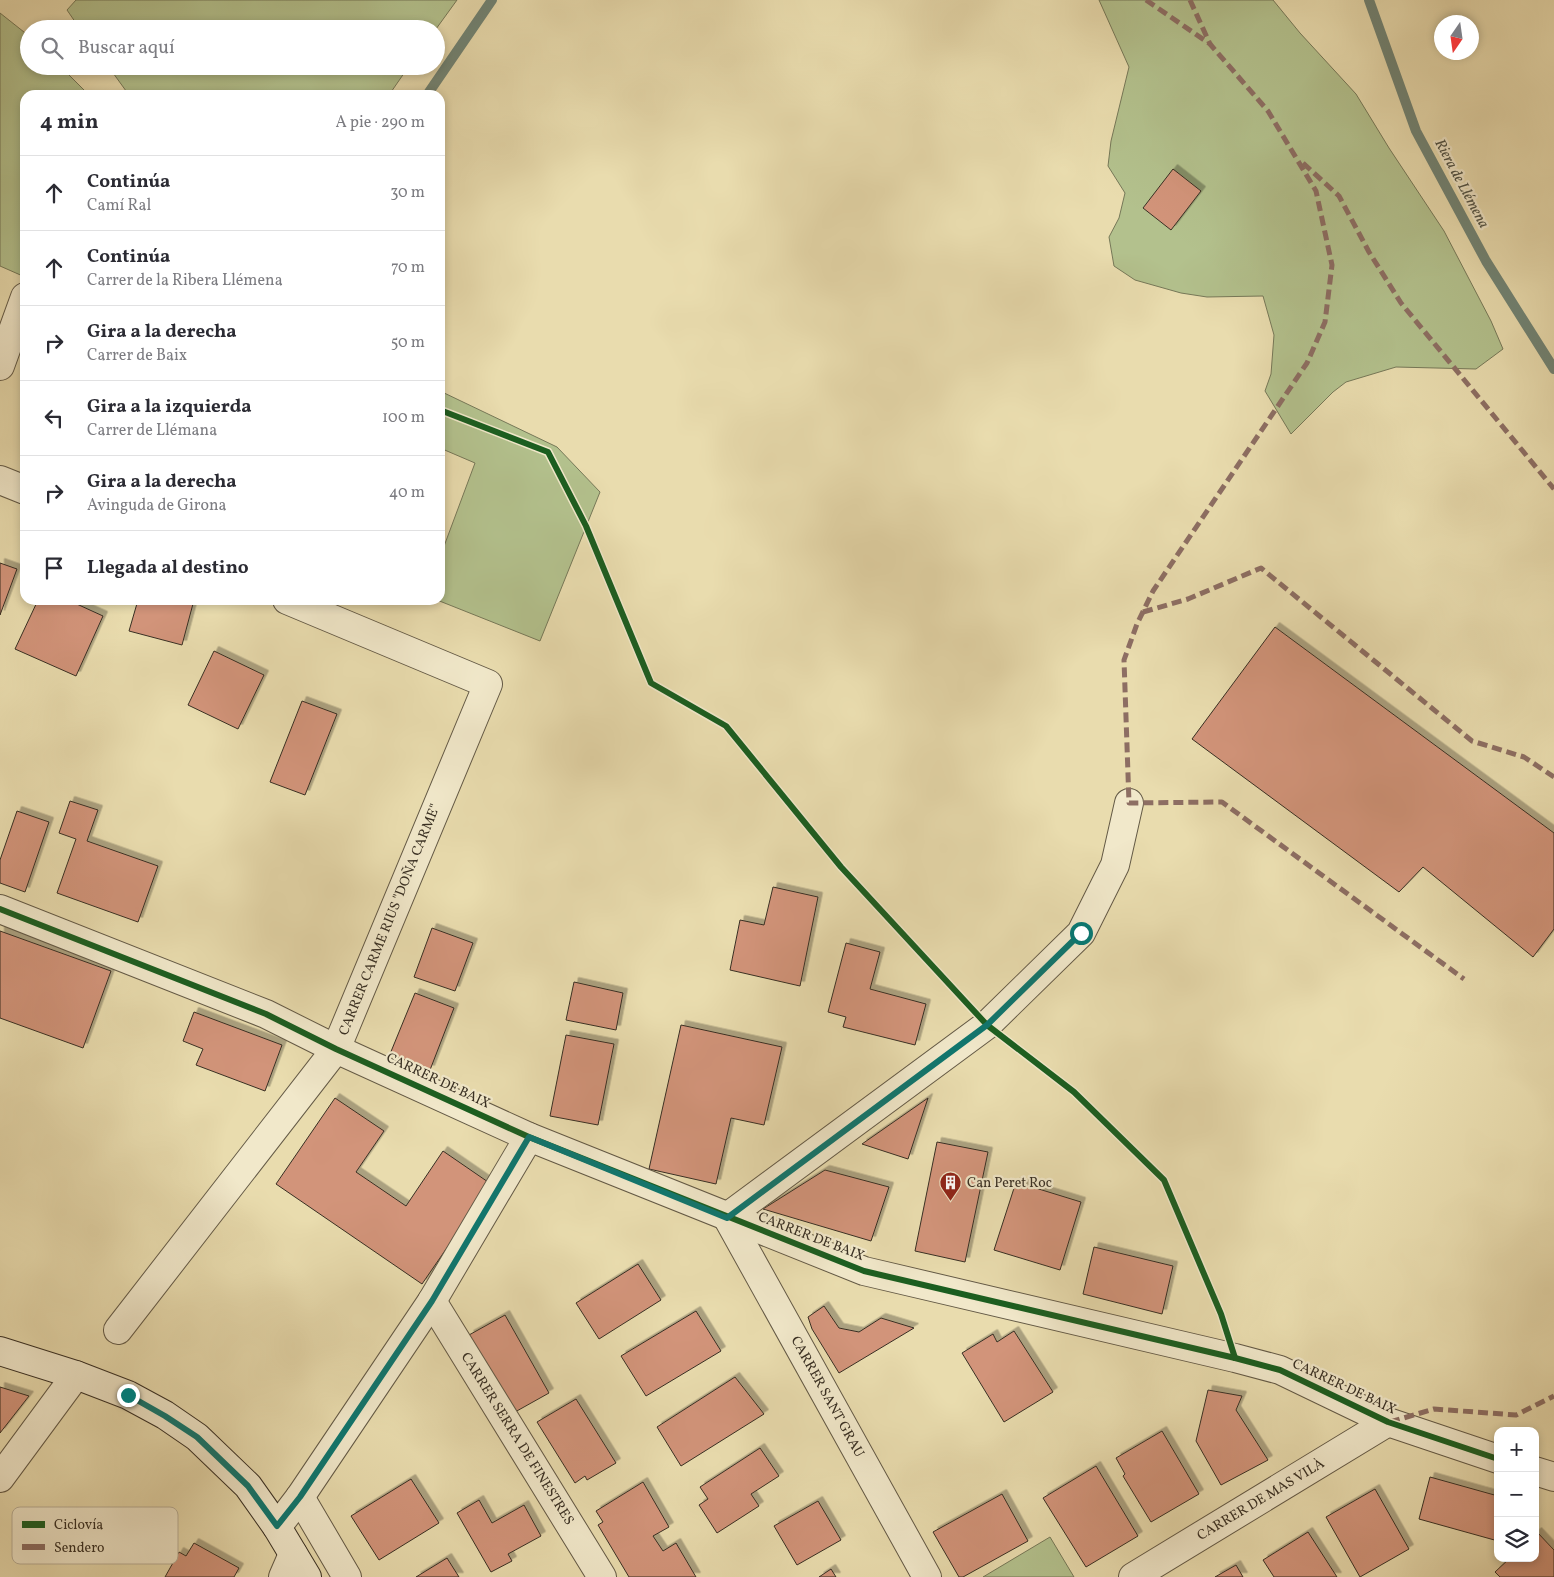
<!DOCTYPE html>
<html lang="es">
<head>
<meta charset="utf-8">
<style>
	body { margin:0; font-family:Vollkorn,serif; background:#f2f2f3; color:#2b2b33 }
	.controls { position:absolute; right:15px; bottom:15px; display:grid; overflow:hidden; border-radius:10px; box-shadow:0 2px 8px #0003 }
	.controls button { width:45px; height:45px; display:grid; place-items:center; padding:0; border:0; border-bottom:1px solid #e1e1e2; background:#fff; color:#2b2b33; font:25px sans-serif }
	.compass { position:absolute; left:1434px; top:15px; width:45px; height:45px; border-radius:50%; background:#fff; box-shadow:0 2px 8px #0003; rotate:193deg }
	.stop { position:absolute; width:15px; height:15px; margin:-11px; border:4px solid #0f766e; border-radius:50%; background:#fff }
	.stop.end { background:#0f766e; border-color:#fff; box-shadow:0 1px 5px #0008 }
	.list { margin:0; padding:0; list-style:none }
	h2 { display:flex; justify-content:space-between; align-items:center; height:65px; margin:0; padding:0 20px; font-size:21px }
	h2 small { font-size:16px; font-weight:400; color:#7c7c81 }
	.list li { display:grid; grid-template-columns:32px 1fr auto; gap:15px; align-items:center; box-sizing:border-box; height:75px; padding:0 20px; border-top:1px solid #e1e1e2 }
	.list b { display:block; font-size:19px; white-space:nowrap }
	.list p { margin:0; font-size:16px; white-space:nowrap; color:#7c7c81 }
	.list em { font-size:16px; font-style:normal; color:#7c7c81 }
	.icon { flex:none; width:28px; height:28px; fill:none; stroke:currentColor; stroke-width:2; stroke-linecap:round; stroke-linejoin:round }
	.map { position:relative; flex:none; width:1554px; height:1577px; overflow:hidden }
	.search { position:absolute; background:#fff; box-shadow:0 2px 8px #0003; left:20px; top:20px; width:425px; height:55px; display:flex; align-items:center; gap:12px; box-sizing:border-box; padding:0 18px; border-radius:28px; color:#7c7c81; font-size:19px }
	.panel { position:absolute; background:#fff; box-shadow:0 2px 8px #0003; left:20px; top:90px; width:425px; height:515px; border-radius:15px }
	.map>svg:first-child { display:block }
	.green { fill:#b3c18d; stroke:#767858 }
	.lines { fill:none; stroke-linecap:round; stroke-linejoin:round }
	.stream { stroke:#718475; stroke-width:10 }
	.building { fill:#d2947a; stroke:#382f23; filter:url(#shadow) }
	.street-casing { stroke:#645a46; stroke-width:30 }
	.secondary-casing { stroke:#382f23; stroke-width:30 }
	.street { stroke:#f1e8ca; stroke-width:28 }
	.secondary { stroke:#f1e8ca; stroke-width:28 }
	.quiet { stroke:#8d6e63; stroke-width:5; stroke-dasharray:10 5; stroke-linecap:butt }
	.cycleway-casing { stroke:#f1e8ca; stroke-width:9 }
	.cycleway { stroke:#1b5e20; stroke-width:6 }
	.route { stroke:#0f766e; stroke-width:6 }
	.labels { text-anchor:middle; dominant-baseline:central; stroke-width:4.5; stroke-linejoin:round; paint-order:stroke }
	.street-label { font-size:14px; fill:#382f23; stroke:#f1e8ca }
	.poi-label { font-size:14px; fill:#382f23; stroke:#f1e8ca; text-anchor:start }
	.water-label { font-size:15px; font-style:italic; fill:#505245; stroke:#f1e8ca }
	.key { fill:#f1e8ca; stroke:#bab098; stroke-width:1 }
	.key-label { font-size:14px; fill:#382f23 }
</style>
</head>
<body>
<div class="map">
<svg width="1554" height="1577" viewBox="0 0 1554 1577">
	<defs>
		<filter id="shadow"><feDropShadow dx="4.5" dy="-4.5" stdDeviation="0" flood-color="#0004"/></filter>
	</defs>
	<rect width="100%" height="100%" fill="#e9dcae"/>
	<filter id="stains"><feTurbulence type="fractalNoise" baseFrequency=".004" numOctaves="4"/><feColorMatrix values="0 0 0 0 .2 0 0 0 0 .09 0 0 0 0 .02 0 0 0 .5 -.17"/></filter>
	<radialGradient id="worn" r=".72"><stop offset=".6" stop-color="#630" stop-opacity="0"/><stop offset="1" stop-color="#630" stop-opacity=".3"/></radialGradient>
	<g class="green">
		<path d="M76 0H457L436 29H80L67 10Z"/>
		<path d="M1099 0H1273L1300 33 1356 94 1389 148 1444 231 1491 321 1503 349 1476 369 1396 367 1346 382 1333 392 1291 434 1265 391 1271 374 1274 335 1263 296 1207 297 1181 293 1135 280 1114 266 1109 237 1119 218 1125 193 1108 166 1111 141 1129 67Z"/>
		<path d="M0 13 29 36V66H60L89 95H25V277L0 266Z"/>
		<path d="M108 66H409L389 95H129Z"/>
		<path d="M440 391 557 447 600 492 540 641 437 600H440V557L475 463 440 448Z"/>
		<path d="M1050 1537 1074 1577H983Z"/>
	</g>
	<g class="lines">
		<g class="stream">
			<path d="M1369 0 1416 131 1486 261 1554 369"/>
			<path d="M427 95 492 0"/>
		</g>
	</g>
	<g class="building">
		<path d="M1173 169 1201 191 1171 230 1143 208Z"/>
		<path d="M0 563 17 569 0 615Z"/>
		<path d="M38 600H68L103 616 76 676 15 649Z"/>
		<path d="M138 600H194L182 645 129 631Z"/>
		<path d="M1275 627 1554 833V929L1533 957 1423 867 1399 892 1192 739Z"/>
		<path d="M214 651 264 675 238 729 188 705Z"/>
		<path d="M302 701 337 714 305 795 270 782Z"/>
		<path d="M70 801 98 810 87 841 158 866 138 922 57 893 76 839 59 833Z"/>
		<path d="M17 811 49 822 25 892 0 883V860Z"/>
		<path d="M773 887 818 897 800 986 730 970 740 920 764 925Z"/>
		<path d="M432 928 473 943 455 991 414 977Z"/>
		<path d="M0 931 111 971 83 1048 0 1018Z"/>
		<path d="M846 943 880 952 870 989 926 1004 915 1045 843 1027 846 1017 828 1012Z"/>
		<path d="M574 982 623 993 616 1030 566 1020Z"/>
		<path d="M415 993 454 1008 430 1070 390 1054Z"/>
		<path d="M194 1012 282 1045 265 1091 196 1065 203 1049 183 1041Z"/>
		<path d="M681 1025 782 1047 764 1125 731 1118 716 1184 649 1169Z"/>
		<path d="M566 1035 614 1044 598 1125 550 1116Z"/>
		<path d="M335 1098 384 1131 356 1172 406 1206 443 1151 491 1184 422 1284 276 1184Z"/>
		<path d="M928 1098 908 1159 862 1144Z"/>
		<path d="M937 1142 988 1152 965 1262 915 1251Z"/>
		<path d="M825 1170 889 1187 871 1241 763 1209Z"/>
		<path d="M1016 1182 1081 1202 1060 1270 994 1250Z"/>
		<path d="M1094 1247 1173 1266 1162 1314 1083 1294Z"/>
		<path d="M638 1264 661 1300 599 1339 576 1303Z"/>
		<path d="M824 1306 839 1328 859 1332 881 1318 914 1328 839 1373 812 1329 808 1317Z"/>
		<path d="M696 1311 721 1351 646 1396 621 1356Z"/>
		<path d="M505 1315 549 1393 515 1412 469 1335Z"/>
		<path d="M1014 1331 1053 1392 1004 1422 962 1353 993 1334 997 1342Z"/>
		<path d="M735 1377 764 1414 681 1466 657 1427Z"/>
		<path d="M0 1387 29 1396 0 1433Z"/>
		<path d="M1208 1390 1242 1396 1236 1410 1268 1460 1221 1485 1196 1441Z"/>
		<path d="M576 1399 616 1463 587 1480 585 1476 575 1483 537 1422Z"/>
		<path d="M1162 1431 1199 1494 1151 1522 1123 1476 1125 1474 1116 1458Z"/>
		<path d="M760 1448 779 1476 751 1494 759 1506 717 1533 699 1505 708 1499 700 1487Z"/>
		<path d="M1096 1466 1138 1536 1086 1567 1043 1498Z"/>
		<path d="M1430 1477 1498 1496V1541L1419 1519Z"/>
		<path d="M411 1479 439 1523 379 1560 351 1516Z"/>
		<path d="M643 1482 669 1527 653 1536 663 1551 676 1543 696 1577H629L598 1525 603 1522 596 1511Z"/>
		<path d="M1375 1489 1409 1549 1360 1577 1326 1517Z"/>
		<path d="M1002 1494 1028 1541 963 1577H959L933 1532Z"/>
		<path d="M479 1500 492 1523 524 1505 541 1536 508 1554 512 1561 491 1572 457 1513Z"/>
		<path d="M818 1501 841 1540 797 1565 774 1526Z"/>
		<path d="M1308 1532 1337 1577H1274L1263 1560Z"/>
		<path d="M1537 1532 1554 1550V1577H1500L1495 1572 1510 1558H1535V1534Z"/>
		<path d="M194 1543 239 1568 234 1577H165L179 1552 186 1556Z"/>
		<path d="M447 1558 459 1577H416Z"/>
		<path d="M1236 1565 1243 1577H1215Z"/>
		<path d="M831 1569 836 1577H819Z"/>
	</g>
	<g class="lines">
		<defs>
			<g id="street">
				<path d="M0 366 25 297"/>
				<path d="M0 480 25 490"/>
				<path d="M0 909 266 1014 336 1049 529 1137 864 1271 1235 1358 1280 1370 1388 1422 1498 1459"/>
				<path d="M432 1301 602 1577"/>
				<path d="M118 1330 336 1049 488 684 287 600"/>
				<path d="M1535 1471 1554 1477"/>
				<path d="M0 1478 76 1375"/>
				<path d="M300 1497 347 1577"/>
				<path d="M277 1527 300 1497 432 1301 529 1137"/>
				<path d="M283 1577 293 1554"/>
				<path d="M927 1577 727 1217 987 1025 1081 933 1115 865 1129 803"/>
				<path d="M1133 1577 1388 1422"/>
			</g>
			<path id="secondary" d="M0 1351 76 1375 128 1395 165 1415 197 1437 248 1486 277 1527 307 1577"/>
		</defs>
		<use href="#street" class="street-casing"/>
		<use href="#secondary" class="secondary-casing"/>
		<use href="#street" class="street"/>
		<use href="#secondary" class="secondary"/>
		<g class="quiet">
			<path d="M1146 0 1210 44 1268 111 1316 191 1332 265 1325 322 1307 363 1153 591 1137 624 1124 660 1129 803 1222 802 1464 979"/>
			<path d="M1190 0 1210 44"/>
			<path d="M1303 163 1339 196 1369 252 1401 303 1554 489"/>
			<path d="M1143 612 1188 599 1261 568 1472 741 1524 757 1554 777"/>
			<path d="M1390 1422 1434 1409 1516 1415 1554 1396"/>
		</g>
		<defs>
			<g id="cycleway">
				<path d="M440 410 548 452 586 526 651 683 726 726 841 867 987 1025 1074 1092 1164 1180 1221 1314 1235 1358"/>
				<path d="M0 909 266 1014 336 1049 529 1137 864 1271 1235 1358 1280 1370 1388 1422 1498 1459"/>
			</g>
		</defs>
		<use href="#cycleway" class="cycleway-casing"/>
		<use href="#cycleway" class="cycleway"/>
	</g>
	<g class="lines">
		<path class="route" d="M128 1395 165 1416 197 1437 248 1486 277 1526 300 1497 432 1301 529 1137 727 1218 987 1025 1081 933"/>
	</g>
	<defs>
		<symbol id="building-pin" viewBox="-11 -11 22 30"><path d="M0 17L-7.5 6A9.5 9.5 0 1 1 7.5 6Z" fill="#8f2418" stroke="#f1e8ca"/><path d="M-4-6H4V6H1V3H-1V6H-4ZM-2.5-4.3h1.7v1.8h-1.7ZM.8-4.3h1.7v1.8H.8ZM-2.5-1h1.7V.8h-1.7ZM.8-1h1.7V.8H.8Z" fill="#fff"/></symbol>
	</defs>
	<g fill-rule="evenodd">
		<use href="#building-pin" x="938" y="1170" width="25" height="34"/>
	</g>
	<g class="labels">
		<g class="street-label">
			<text transform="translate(390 920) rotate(-68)">CARRER CARME RIUS "DOÑA CARME"</text>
			<text transform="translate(438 1081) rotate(25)">CARRER DE BAIX</text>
			<text transform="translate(811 1237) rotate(21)">CARRER DE BAIX</text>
			<text transform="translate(1344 1387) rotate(25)">CARRER DE BAIX</text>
			<text transform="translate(827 1397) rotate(61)">CARRER SANT GRAU</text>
			<text transform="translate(517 1439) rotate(58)">CARRER SERRA DE FINESTRES</text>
			<text transform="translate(1261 1500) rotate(-31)">CARRER DE MAS VILÀ</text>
		</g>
		<g class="poi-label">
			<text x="967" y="1183">Can Peret Roc</text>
		</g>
		<g class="water-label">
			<text transform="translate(1461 184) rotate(62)">Riera de Llémena</text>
		</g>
	</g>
	<rect x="12" y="1507" width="166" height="57" rx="8" class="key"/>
	<rect x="22" y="1521" width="23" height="7" fill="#1b5e20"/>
	<rect x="22" y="1544" width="23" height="6" fill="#8d6e63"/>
	<g class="key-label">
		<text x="54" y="1529">Ciclovía</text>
		<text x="54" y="1552">Sendero</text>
	</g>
	<rect width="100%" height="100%" filter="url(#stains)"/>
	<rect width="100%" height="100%" fill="url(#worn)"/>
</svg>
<div class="controls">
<button>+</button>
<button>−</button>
<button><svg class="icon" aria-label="layers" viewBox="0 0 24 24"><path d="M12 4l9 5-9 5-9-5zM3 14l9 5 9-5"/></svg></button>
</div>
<svg class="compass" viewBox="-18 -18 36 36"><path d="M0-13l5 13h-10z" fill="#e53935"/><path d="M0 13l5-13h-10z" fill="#7c7c81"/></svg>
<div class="stop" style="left:1081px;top:933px"></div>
<div class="stop end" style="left:128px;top:1395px"></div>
<div class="search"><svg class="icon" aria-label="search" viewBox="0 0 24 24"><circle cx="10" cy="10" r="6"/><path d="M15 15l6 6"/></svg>Buscar aquí</div>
<section class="panel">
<h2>4 min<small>A pie · 290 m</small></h2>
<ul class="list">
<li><svg class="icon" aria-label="ahead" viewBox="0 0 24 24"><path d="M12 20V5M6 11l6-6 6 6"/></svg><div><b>Continúa</b><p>Camí Ral</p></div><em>30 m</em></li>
<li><svg class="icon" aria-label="ahead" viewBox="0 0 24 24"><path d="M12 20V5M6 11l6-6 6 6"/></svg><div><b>Continúa</b><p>Carrer de la Ribera Llémena</p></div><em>70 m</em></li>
<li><svg class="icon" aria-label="right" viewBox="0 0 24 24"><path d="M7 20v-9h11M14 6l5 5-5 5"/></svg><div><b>Gira a la derecha</b><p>Carrer de Baix</p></div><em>50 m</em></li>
<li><svg class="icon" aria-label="left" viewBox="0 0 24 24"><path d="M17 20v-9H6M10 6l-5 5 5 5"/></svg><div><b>Gira a la izquierda</b><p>Carrer de Llémana</p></div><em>100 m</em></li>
<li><svg class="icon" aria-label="right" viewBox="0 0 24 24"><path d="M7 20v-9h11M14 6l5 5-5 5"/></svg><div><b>Gira a la derecha</b><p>Avinguda de Girona</p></div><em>40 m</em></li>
<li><svg class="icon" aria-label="arrive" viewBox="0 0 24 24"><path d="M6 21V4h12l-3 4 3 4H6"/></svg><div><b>Llegada al destino</b></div></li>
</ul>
</section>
</div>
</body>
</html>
